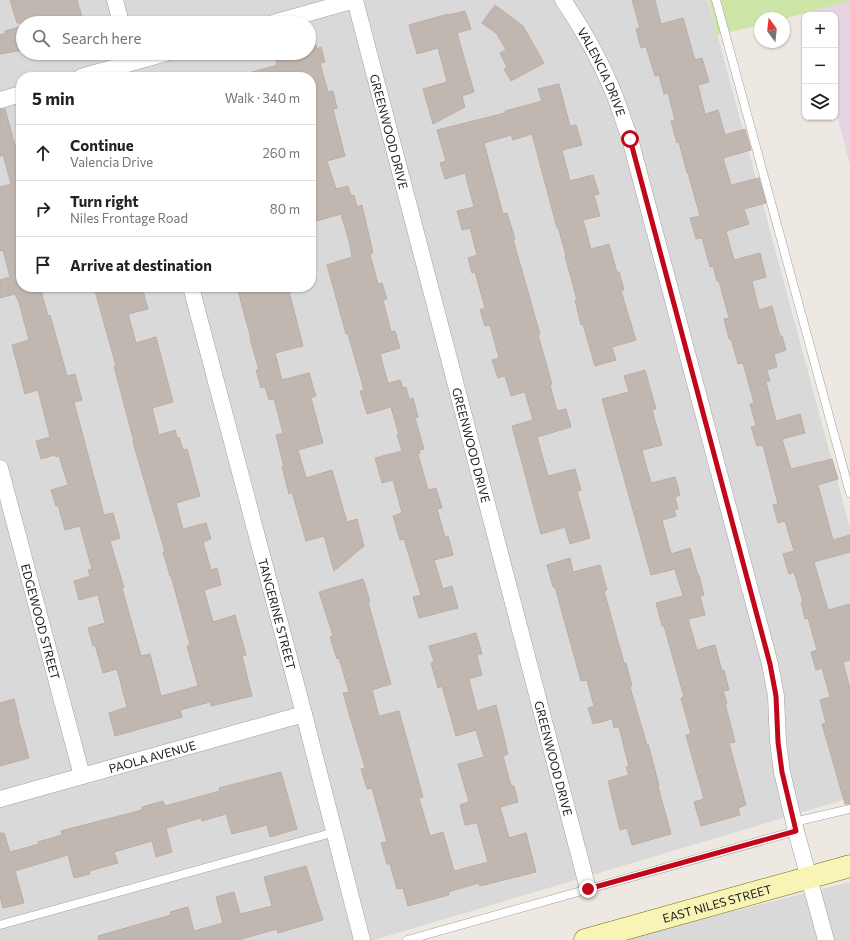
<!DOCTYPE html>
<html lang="en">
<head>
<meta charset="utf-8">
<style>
	body { margin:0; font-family:Commissioner,sans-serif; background:#f6f6f6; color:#202124 }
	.controls { position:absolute; right:12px; top:12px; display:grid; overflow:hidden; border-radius:8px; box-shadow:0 1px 3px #0004 }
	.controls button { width:36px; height:36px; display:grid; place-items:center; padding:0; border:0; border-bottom:1px solid #e0e0e0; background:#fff; color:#202124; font:20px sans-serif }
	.compass { position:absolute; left:754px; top:12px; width:36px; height:36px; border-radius:50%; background:#fff; box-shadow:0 1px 3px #0004; rotate:345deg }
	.stop { position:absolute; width:12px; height:12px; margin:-9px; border:3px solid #c10719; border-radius:50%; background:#fff }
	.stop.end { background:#c10719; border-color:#fff; box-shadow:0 1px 4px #0008 }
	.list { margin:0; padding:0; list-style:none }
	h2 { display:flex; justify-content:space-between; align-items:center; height:52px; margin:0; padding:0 16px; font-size:17px }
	h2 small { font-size:13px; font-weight:400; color:#757577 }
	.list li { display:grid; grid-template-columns:26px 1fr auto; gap:12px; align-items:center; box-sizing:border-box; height:56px; padding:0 16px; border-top:1px solid #e0e0e0 }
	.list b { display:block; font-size:15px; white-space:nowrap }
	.list p { margin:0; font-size:13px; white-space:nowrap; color:#757577 }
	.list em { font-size:13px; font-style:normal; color:#757577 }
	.icon { flex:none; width:22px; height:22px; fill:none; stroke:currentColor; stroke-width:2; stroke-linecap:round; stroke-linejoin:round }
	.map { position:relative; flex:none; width:850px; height:940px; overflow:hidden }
	.search { position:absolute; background:#fff; box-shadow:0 1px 3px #0004; left:16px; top:16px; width:300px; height:44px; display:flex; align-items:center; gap:10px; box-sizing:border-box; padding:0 14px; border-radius:22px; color:#757577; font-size:15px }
	.panel { position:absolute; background:#fff; box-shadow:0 1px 3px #0004; left:16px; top:72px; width:300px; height:220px; border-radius:16px }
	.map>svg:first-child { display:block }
	.residential { fill:#dad9d9; fill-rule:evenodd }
	.industrial { fill:#e6d3e4 }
	.grass { fill:#cde6a8 }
	.building { fill:#c1b7b1; stroke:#beada4 }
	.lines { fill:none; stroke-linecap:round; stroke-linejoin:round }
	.lane-casing { stroke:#a0a0a0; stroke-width:9 }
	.street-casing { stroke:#a0a0a0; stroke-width:17 }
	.secondary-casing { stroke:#6c6d08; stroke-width:23 }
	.lane { stroke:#fff; stroke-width:8 }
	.street { stroke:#fff; stroke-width:16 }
	.secondary { stroke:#f7f4b6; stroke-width:22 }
	.route { stroke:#c10719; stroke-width:5 }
	.labels { text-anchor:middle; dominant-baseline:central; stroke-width:3.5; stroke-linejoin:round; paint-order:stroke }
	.street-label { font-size:12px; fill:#1c1c1c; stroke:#fff }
</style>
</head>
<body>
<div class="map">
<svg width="850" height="940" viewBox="0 0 850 940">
	<rect width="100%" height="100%" fill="#ede8e1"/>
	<g class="residential">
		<path d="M0 0H708L850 528V798L374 940H0ZM23 23H309V53H23ZM21 77H311V287H21Z"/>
		<path d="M850 882V940H618Z"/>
	</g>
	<path class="industrial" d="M850 1V165L835 108V15H810V12Z"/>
	<path class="grass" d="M709 0H850V1L784 19 760 18V25L717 35Z"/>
	<g class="building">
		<path d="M10 0H77L84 23H17Z"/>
		<path d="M632 0H655L661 24 683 18 695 60 702 58 709 82 698 85 705 114 718 110 725 135 745 129 751 150 723 158 731 185 759 178 766 203 744 209 749 224 726 231 734 260 760 253 766 277 752 281 759 310 772 306 780 336H782L786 350 774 354 777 367 767 370 770 381 766 382 776 421 800 414 805 433 782 439 791 469 832 459 838 479 818 485 833 540 850 535V552L814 562 828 610 850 604V660L843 662 850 689V804H845L822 724 826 723 820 700 830 697 822 668 816 670 811 652 817 650 808 618 805 619 801 602H803L794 572 789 574 783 554 794 551 785 521 778 523 773 505 778 504 763 445 757 446 751 427 756 426 750 404 754 403 743 363 738 364 731 339H729L724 319 729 318 719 281H717L713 266 710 267 702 238 696 239 690 218 700 216 688 173H687L679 142 677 143 671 121 675 120 668 93 664 94 659 75 655 76 646 47 641 48 636 29 640 28Z"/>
		<path d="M495 5 523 26 544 63 511 81 504 69 507 67 500 53 506 50 496 33 482 23Z"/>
		<path d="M465 11 471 29 457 33 474 92 462 96 465 107 433 124 423 89 447 82 438 48 417 54 409 25 448 14 449 15Z"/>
		<path d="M23 26V50L0 54V35L6 33 5 31Z"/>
		<path d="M316 45 317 49 321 47 325 62 320 63 328 92 333 91 337 108 333 109 345 156 327 161 336 189 348 186 351 196 354 195 357 207 362 205 373 253 370 254 378 284 382 283 387 299 383 300 391 332 395 331 400 348 380 354 388 383 400 380 403 388 406 387 409 399 413 398 418 417 415 418 424 449 419 450 420 453 418 454 428 490 436 488 442 508 437 509 445 537 448 536 453 555 434 560 443 589 452 586 458 608 419 618 413 597 421 595 404 539 400 540 393 516 402 513 393 480 382 483 375 458 402 451 397 435H399L391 407 367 414 360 391 364 390 348 334H346L327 265 352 257 349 241 341 214 316 221 311 203V77H250L249 73 277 65 276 60 301 53H309V51L311 50V46Z"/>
		<path d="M559 84 570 126 576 125 582 145 562 150 570 181 593 175 599 194 594 195 600 216 583 220 591 249 609 244 617 272H619L624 290 621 291 636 340 612 347 616 360 595 366 583 324 581 325 575 300H577L565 256H566L558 227 557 228 532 134 513 140 511 135 484 143 503 214 507 213 515 239H513L540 334 538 335 552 384 550 385 557 411 566 409 571 427 537 437 548 476 575 469 581 490 577 491 590 538 570 544 565 527 541 534 512 426 533 420 525 392 511 396 505 376 498 378 492 360 499 358 490 325 485 326 480 310 485 308 475 272 472 273 468 258 477 255 470 228 462 230 457 211 474 207 465 173 445 179 440 163 446 161 437 130 505 113V111L542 101 538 89Z"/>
		<path d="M0 109H5L21 167V287H40L48 316 50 315 67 376 75 374 82 400 74 402 104 515 113 513 120 538 110 541 124 588H122L141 656 150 654 161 696 198 686 187 646 190 645 171 576H170L163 552H165L133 442H134L114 366H116L94 287H142L148 309 128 314 136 343 156 337 173 402 152 408 159 435 175 430 177 438 179 437 183 450 187 449 200 496 176 503 183 529 206 523 211 539 203 542 211 570 217 568 221 585 204 590 213 622 235 615 246 655 242 656 252 696 211 706 210 702 180 710 182 717 115 736 109 713 127 707 117 669 103 673 95 645 93 646 88 628 105 623 98 595 79 600 74 581 90 576 88 570 92 569 80 526 65 530 58 505 56 506 51 490 68 485 59 456 56 457 55 455 41 459 36 441 50 437 38 390 25 394 12 345 29 340 18 299H17L15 294 0 298V280L10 277 3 250 0 251V187L11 184 3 155 0 156Z"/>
		<path d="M237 287H288L303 346 275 353 282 380 309 373 316 396 311 398 323 443 298 450 306 478 332 470 347 522 357 519 364 546 334 571 324 536 306 541 292 492 289 494 282 467H284L276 435 283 433 274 399 269 400 265 387 261 388 256 370H259L250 339H251Z"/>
		<path d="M645 370 656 409 652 410 662 445 642 450 651 483 675 477 680 495 675 497 678 509 674 510 676 516 662 520 671 554 690 548 698 575H699L704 595 700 596 705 615 688 619 697 650 715 645 722 671 724 670 729 690 723 691 727 703H725L735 742 729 743 746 805 738 808 740 815 701 826 694 802 704 799 686 735 691 734 681 698 684 697 664 626H662L656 603 683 596 675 569 651 575 602 399 629 392 624 376Z"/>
		<path d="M570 558 573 572 600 565 607 590 604 591 624 663H626L632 686 630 687 647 745 648 744 659 785 658 786 671 834 632 845 627 828 620 830 608 781 629 775 626 767H629L619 727 614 728 612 719 593 724 588 708 594 706 587 680 581 681 555 587H553L547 565Z"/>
		<path d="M363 579 370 601 368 602 391 684 372 690 379 716 399 711 423 797 419 798 430 836 443 832 454 871 488 862 477 823 465 825 460 805 469 802 458 764 484 757 476 730 456 736 442 686 438 688 431 663 434 662 429 646 476 633 482 654 477 655 482 675 469 679 477 711 496 705 508 754 503 756 511 786H514L518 802 500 807 509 838 526 833 536 872 480 886 479 883 448 892 449 895 408 906 403 888 397 889 390 864H387L381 843 387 842 372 788 367 789 361 769 365 768 343 693 349 692 339 658 337 659 330 637 333 636 319 592Z"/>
		<path d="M14 699 19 718H18L29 758 0 766V703Z"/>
		<path d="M281 772 297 829 270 837 267 825 232 834 226 814 202 821 201 818 166 828 172 852 156 857 152 841 114 852 118 863 89 871 90 874 74 878 68 855 15 871 24 903 3 908 0 896V833H4L10 852 39 844 38 842 62 835 61 831 142 810V807L163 801 165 806 220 791 219 788Z"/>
		<path d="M306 866 323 920 278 933 277 929 238 940H99L98 936 171 915 170 912 188 907 194 931 223 923 216 897 234 892 240 914 272 906 264 877Z"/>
	</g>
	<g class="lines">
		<defs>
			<g id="lane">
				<path d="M716 0 850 493"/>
				<path d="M794 822 850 809"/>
				<path d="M0 925 335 832"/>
				<path d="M407 940 796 831"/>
			</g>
			<g id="street">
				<path d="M115 0 121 23"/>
				<path id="s1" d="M355 0 588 889"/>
				<path id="s2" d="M563 0C582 28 599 58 612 89 619 105 624 123 630 139L770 664 776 696 778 742 782 772 796 831 826 940"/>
				<path d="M273 23 355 0"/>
				<path d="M81 77 166 53"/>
				<path d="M0 100 21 94"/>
				<path id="s3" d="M191 287 304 714 362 940"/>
				<path id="s4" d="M0 468 82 776"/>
				<path id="s5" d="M0 799 304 714"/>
			</g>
			<g id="secondary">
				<path id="s6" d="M585 940 850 866"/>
			</g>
		</defs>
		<use href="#lane" class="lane-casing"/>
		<use href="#street" class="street-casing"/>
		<use href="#secondary" class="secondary-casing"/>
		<use href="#lane" class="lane"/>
		<use href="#street" class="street"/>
		<use href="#secondary" class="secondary"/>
	</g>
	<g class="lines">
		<path class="route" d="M588 889 796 831 782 772 778 742 776 696 770 664 630 139"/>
	</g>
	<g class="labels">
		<g class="street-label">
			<text stroke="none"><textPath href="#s2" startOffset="82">VALENCIA DRIVE</textPath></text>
			<text stroke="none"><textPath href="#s1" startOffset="136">GREENWOOD DRIVE</textPath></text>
			<text stroke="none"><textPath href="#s1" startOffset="460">GREENWOOD DRIVE</textPath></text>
			<text stroke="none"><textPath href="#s3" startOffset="338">TANGERINE STREET</textPath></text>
			<text stroke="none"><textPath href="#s4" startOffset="159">EDGEWOOD STREET</textPath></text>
			<text stroke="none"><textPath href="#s5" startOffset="158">PAOLA AVENUE</textPath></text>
			<text stroke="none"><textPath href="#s1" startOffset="784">GREENWOOD DRIVE</textPath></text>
			<text stroke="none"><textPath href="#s6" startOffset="137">EAST NILES STREET</textPath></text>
		</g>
	</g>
</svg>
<div class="controls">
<button>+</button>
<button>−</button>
<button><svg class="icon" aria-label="layers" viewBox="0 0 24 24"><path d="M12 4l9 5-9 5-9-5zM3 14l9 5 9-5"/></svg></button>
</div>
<svg class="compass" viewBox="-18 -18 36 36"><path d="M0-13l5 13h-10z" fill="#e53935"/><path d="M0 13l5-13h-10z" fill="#757577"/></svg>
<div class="stop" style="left:630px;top:139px"></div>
<div class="stop end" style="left:588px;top:889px"></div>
<div class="search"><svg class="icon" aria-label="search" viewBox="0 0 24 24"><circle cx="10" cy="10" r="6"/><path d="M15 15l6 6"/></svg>Search here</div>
<section class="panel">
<h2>5 min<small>Walk · 340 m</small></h2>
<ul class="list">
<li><svg class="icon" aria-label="ahead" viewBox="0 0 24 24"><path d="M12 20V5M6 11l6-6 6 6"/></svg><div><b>Continue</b><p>Valencia Drive</p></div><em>260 m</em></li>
<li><svg class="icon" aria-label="right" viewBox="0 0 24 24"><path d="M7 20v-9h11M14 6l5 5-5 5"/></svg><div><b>Turn right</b><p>Niles Frontage Road</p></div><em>80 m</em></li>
<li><svg class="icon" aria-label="arrive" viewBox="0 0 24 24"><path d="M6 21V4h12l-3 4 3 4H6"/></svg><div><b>Arrive at destination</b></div></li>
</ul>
</section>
</div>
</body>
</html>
